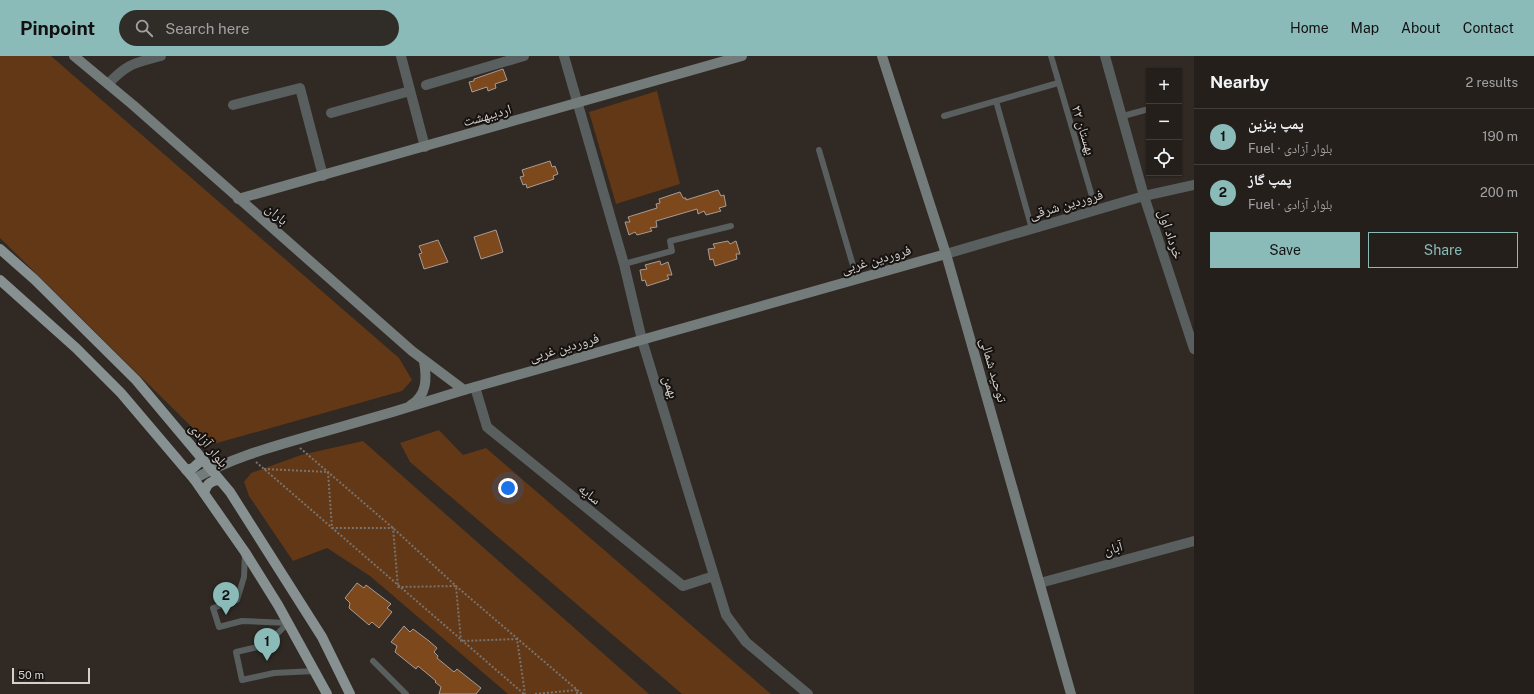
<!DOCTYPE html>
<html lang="en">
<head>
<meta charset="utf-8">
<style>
	body { margin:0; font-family:"Public Sans","Noto Naskh Arabic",sans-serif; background:#302c28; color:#f1f3f6 }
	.controls { position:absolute; right:12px; top:12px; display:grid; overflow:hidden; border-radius:0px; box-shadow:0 1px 3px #0004 }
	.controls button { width:36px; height:36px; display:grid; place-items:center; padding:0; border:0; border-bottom:1px solid #413d3a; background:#241f1b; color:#f1f3f6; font:20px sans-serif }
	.scale { position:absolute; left:12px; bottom:10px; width:78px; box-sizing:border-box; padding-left:4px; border:2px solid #d5d0cd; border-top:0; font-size:11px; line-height:14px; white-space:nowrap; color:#d5d0cd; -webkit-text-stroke:3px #161210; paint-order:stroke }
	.you { position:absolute; left:508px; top:432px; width:14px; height:14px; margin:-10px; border:3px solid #fff; border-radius:50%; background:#1a73e8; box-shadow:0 0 0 6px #1a73e833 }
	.badge { display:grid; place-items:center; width:26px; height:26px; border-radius:50%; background:#8bbbb9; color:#111; font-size:13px; font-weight:700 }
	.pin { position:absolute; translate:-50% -33px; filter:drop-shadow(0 1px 2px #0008) }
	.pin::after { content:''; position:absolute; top:21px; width:14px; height:12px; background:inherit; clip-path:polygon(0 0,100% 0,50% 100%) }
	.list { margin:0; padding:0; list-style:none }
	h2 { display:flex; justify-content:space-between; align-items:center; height:52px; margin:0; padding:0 16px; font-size:17px }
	h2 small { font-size:13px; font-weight:400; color:#a3a2a3 }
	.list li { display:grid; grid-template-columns:26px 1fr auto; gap:12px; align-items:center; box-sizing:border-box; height:56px; padding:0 16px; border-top:1px solid #413d3a }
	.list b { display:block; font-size:15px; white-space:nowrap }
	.list p { margin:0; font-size:13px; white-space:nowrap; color:#a3a2a3 }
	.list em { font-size:13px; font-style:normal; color:#a3a2a3 }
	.actions { display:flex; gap:8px; padding:12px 16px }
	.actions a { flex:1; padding:9px 0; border:1px solid #8bbbb9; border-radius:0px; text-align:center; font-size:14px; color:#8bbbb9 }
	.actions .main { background:#8bbbb9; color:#111 }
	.icon { flex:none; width:22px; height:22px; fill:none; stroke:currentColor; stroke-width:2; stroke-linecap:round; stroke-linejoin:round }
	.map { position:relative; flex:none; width:1194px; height:638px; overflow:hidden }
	header { display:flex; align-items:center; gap:24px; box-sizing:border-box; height:56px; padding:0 20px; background:#8bbbb9; color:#111 }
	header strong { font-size:19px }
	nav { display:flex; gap:22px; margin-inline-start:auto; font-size:14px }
	.search { width:280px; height:36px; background:#302c28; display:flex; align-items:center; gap:10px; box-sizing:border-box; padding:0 14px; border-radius:22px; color:#a3a2a3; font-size:15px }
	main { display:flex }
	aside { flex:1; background:#241f1b }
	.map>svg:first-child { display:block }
	.green { fill:#623816 }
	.building { fill:#7d481c; stroke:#a69d96 }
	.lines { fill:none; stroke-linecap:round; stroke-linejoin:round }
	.path { stroke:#79736f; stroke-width:2; stroke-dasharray:2 2; stroke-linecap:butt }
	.lane { stroke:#595e5e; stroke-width:6 }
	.street { stroke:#595e5e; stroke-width:10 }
	.secondary { stroke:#737b7b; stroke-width:10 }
	.primary { stroke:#879191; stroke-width:10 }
	.labels { text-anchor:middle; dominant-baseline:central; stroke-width:4; stroke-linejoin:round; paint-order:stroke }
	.street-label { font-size:14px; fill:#d5d0cd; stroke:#161210 }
</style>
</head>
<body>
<header>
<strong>Pinpoint</strong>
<div class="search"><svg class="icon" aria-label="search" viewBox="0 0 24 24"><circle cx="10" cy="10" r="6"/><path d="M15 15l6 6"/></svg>Search here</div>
<nav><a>Home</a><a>Map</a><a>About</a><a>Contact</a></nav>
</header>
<main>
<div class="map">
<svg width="1194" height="638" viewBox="0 0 1194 638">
	<rect width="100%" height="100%" fill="#302924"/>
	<g class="green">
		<path d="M0 0H51L399 302 412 324 402 335 210 389 0 182Z"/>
		<path d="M657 35 680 128 616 148 589 56Z"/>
		<path d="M439 374 463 399 486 392 771 638H682L410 406 400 387Z"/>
		<path d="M363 385 381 401 649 638H508L370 520 327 492 293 505 249 440 244 426 251 417 301 399Z"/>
	</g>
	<g class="building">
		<path d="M503 13 507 24 495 28 496 32 488 35 487 31 472 36 469 26 474 25V23Z"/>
		<path d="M550 105 552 111 555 110 558 118 553 120 554 123 527 132 526 128 523 129 520 121 524 120 522 114Z"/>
		<path d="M718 134 721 140 724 139 726 150 719 152 721 155 706 159 704 155 698 158 697 153 656 165 657 171 650 172 652 175 637 179 635 176 629 179 625 166H630L628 161 657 152 656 148 660 147 659 143 680 136 683 142H686V144Z"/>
		<path d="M496 174 503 196 481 203 474 181Z"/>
		<path d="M438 184 448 206 424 213 419 198 422 197 419 190Z"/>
		<path d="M728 185 730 188 736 185 740 198H736L737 203 715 210 713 203 710 204 708 193 715 192 713 188Z"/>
		<path d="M660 205 661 209 668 206 672 219H667L669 223 647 230 645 224 642 225 640 214 647 213 645 209Z"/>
		<path d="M357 527 364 532 366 529 391 548 387 552 392 556 379 572 372 566 369 569 349 552 350 547 345 542Z"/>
		<path d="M404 570 410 576 413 573 429 585 437 592 434 596 438 600 437 602 454 616 457 613 481 632 476 638H439L441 631 435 626 436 625 418 610 416 613 395 596 397 590 391 586Z"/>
	</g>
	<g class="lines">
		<g class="path">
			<path d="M300 392 393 472 456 530 582 638"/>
			<path d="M256 406 524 638"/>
			<path d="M264 413 328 416 332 472H393L398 531 456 530 461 585 517 583 525 638"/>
			<path d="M535 638 577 634V638"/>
		</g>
		<g class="lane">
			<path d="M1051 0 1096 154"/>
			<path d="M996 45 1032 173"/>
			<path d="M944 60 1058 27"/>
			<path d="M1123 60 1149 53"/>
			<path d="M819 94 857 223"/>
			<path d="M624 208 672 195 670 185 731 170"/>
			<path d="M245 497 244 521 237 544 213 552 219 571 242 565 288 567 266 589 236 596 242 624 274 617 315 615"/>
			<path d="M373 605 406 638"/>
		</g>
		<g class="street">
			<path d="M401 0 425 91"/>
			<path d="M564 0 624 208 642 284 726 559 746 586 808 638"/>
			<path d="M1105 0 1144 140 1194 293"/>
			<path d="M108 28C128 7 135 7 161 0"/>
			<path d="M426 29 524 0"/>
			<path d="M233 49 300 32 323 120"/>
			<path d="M331 57 410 35"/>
			<path d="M946 198 1144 140 1194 129"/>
			<path d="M475 331 487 371 683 530 714 520"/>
			<path d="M1040 527 1194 485"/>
		</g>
		<g class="secondary">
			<path d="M74 0 133 49 412 295 464 334"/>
			<path d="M882 0 946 198 1071 638"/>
			<path d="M238 143 742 0"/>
			<path d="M411 349C427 339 427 323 424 305"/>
			<path d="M194 423C234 400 279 389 323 376 370 363 417 349 464 334L946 198"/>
		</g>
		<g class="primary">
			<path d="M0 193 34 223 136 324 230 436 322 581 350 638"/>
			<path d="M0 224 76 292 121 337 194 423 245 496 278 549 327 638"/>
			<path d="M186 414 193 412 203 403"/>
			<path d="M204 437C207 428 210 425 219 424"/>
		</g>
	</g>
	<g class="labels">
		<g class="street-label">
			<text transform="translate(487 59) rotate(-16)">اردیبهشت</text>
			<text transform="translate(1084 74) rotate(73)">بهستان ۲۲</text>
			<text transform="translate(1066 148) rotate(-16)">فروردین شرقی</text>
			<text transform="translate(277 158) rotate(41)">باران</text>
			<text transform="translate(1171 178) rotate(72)">خرداد اول</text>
			<text transform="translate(876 203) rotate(-16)">فروردین غربی</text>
			<text transform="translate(564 291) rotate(-16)">فروردین غربی</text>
			<text transform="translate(994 314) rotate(74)">توحید شمالی</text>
			<text transform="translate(671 331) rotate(73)">بهمن</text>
			<text transform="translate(209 389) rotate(51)">بلوار آزادی</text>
			<text transform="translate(590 438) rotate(39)">سایه</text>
			<text transform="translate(1113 492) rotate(-15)">آبان</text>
		</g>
	</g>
</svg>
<div class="controls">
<button>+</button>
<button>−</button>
<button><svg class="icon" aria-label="locate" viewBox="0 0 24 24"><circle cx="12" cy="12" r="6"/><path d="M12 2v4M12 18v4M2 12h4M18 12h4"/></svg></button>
</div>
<div class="scale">50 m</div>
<div class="you"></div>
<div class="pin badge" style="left:267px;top:605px">1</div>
<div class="pin badge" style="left:226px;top:559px">2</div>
</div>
<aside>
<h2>Nearby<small>2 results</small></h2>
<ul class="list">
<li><span class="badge">1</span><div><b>پمپ بنزين</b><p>Fuel · بلوار آزادی</p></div><em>190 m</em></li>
<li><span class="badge">2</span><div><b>پمپ گاز</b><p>Fuel · بلوار آزادی</p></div><em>200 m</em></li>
</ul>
<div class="actions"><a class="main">Save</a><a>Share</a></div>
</aside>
</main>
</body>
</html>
